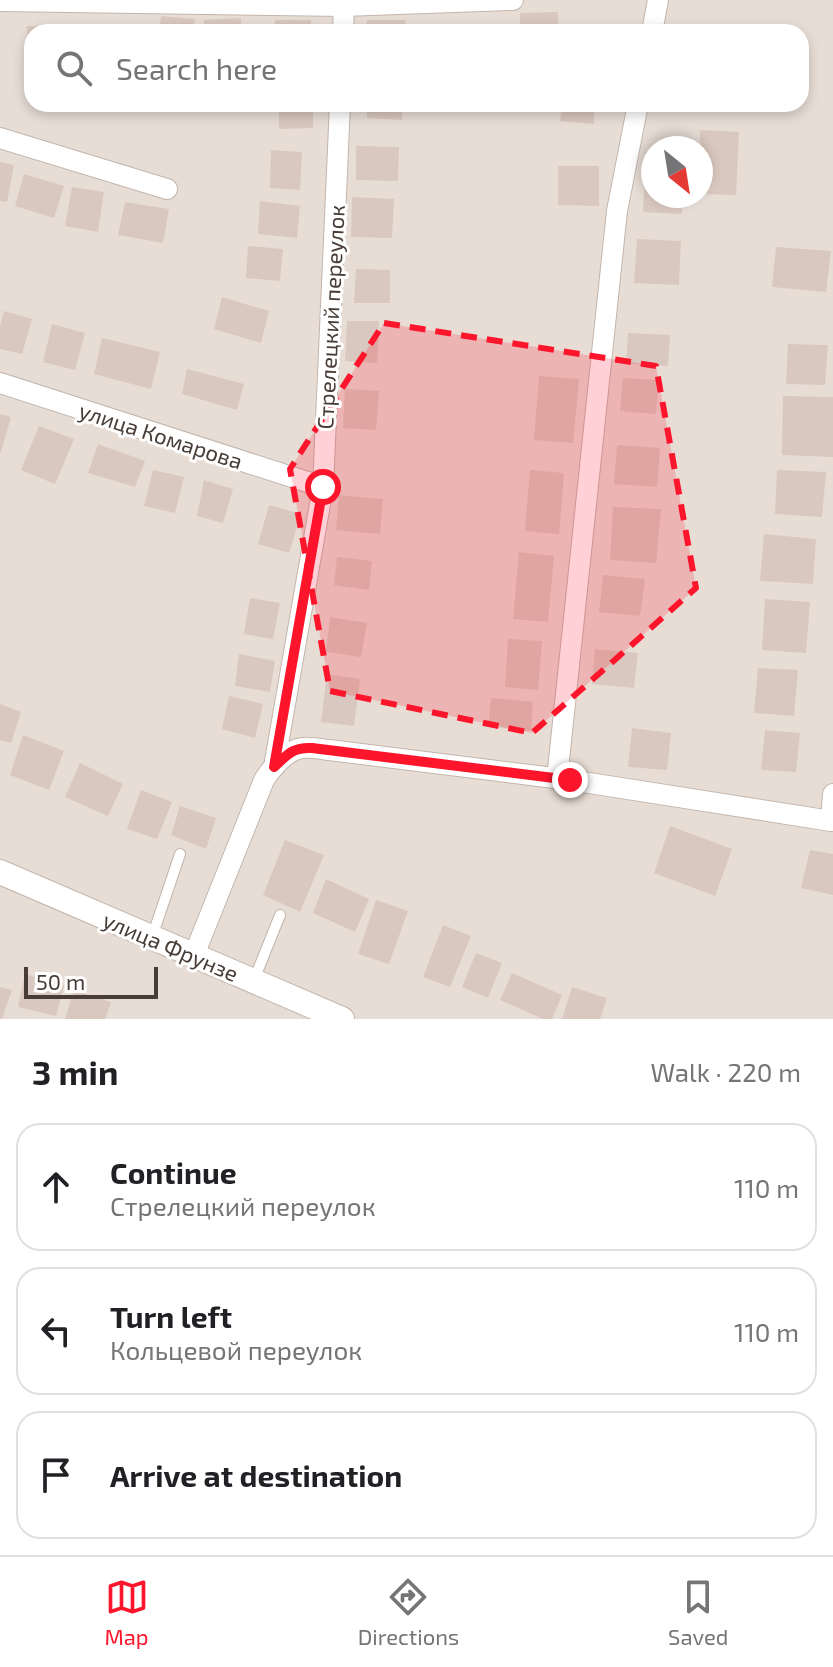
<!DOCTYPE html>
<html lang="en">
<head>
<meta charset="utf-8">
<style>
	body { margin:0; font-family:"Exo 2",sans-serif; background:#f6f6f6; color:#202124 }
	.compass { position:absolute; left:641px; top:136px; width:72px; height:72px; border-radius:50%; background:#fff; box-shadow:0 4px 12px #0003; rotate:150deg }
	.scale { position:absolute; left:24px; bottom:20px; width:134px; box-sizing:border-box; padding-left:8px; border:4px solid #473c36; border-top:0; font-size:22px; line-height:28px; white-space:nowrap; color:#473c36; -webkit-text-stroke:6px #fff; paint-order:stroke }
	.stop { position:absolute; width:24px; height:24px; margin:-18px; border:6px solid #fd152c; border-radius:50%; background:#fff }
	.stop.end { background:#fd152c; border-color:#fff; box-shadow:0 2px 8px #0008 }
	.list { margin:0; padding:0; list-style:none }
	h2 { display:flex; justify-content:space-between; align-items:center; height:104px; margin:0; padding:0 32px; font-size:34px }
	h2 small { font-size:26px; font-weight:400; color:#757577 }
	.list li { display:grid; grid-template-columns:52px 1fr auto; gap:24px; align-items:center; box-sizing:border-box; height:128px; margin:0 16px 16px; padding:0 16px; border:2px solid #e0e0e0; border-radius:24px }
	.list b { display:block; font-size:30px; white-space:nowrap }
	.list p { margin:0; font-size:26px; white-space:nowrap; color:#757577 }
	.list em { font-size:26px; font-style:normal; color:#757577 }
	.icon { flex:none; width:44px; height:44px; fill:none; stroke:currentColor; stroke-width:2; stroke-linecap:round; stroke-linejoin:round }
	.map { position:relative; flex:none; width:833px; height:1019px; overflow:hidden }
	.search { position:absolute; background:#fff; box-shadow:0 4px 12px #0003; left:24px; right:24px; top:24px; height:88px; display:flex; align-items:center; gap:20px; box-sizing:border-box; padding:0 28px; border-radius:24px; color:#757577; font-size:30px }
	.sheet { height:536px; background:#fff }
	nav { display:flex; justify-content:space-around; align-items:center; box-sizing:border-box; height:112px; border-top:2px solid #e0e0e0; background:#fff; font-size:22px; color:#757577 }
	nav a { display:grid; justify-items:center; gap:4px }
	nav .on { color:#fd152c }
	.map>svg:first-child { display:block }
	.residential { fill:#e8ddd5; fill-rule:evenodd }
	.building { fill:#d9c8bf }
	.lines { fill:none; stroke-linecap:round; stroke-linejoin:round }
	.service-casing { stroke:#c2b5ac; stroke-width:12 }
	.minor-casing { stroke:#c2b5ac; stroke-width:22 }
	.tertiary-casing { stroke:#c2b5ac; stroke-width:26 }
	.service { stroke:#fff; stroke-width:10 }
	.minor { stroke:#fff; stroke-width:20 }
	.tertiary { stroke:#fff; stroke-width:24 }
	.route { stroke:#fd152c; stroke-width:10 }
	.marked { fill:#fd152c; fill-opacity:0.2; stroke:#fd152c; stroke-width:6; stroke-dasharray:16 10; stroke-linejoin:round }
	.labels { text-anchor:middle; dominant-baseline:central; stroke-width:6; stroke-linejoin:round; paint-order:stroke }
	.street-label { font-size:22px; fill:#473c36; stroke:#fff }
</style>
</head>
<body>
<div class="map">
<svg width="833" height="1019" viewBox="0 0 833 1019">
	<rect width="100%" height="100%" fill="#f4ede7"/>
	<path class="residential" d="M0 0H833V1019H0ZM32 32H801V104H32ZM653 148H701V196H653Z"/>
	<g class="building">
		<path d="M558 12V32H520V13Z"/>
		<path d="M161 16 195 19 193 32H159Z"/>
		<path d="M241 18V32H205L204 20Z"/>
		<rect x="275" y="20" width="36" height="12"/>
		<path d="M367 20H405L406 32H367Z"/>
		<path d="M86 25 121 26V32H86Z"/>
		<path d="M27 26 73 27V32H32V58H26Z"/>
		<path d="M279 104H313V128L279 129Z"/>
		<path d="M367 104H402V120L367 118Z"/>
		<path d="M562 104H594V124L560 121Z"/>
		<path d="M700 130 739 132 736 195 701 194Z"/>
		<path d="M356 146 399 147 398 181 356 180Z"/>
		<path d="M271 150 302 152 300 190 270 188Z"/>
		<path d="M0 162 14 165 7 202 0 201Z"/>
		<path d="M558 166H599V206L558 205Z"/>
		<path d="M645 170H653V196H682V214L643 212Z"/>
		<path d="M24 174 64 186 54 218 15 206Z"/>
		<path d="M72 187 104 192 98 232 65 226Z"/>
		<path d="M352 197 394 199 392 238 351 237Z"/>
		<path d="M260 201 300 206 297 238 258 234Z"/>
		<path d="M125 202 169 209 163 243 118 235Z"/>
		<path d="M637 239 681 241 679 285 634 283Z"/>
		<path d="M248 246 283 249 280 281 246 278Z"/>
		<path d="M776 247 831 251 826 292 772 287Z"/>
		<path d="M356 269 390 270V303H354Z"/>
		<path d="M222 297 269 311 261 343 214 329Z"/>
		<path d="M4 311 32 319 22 354 0 349V326Z"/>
		<path d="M347 321H379L377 363 345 361Z"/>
		<path d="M52 324 85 333 75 370 43 362Z"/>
		<path d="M628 333 670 335 668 366 626 364Z"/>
		<path d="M102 338 160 352 151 389 94 374Z"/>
		<path d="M788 344 828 345 825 385 786 384Z"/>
		<path d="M187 369 244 384 237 410 182 394Z"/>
		<path d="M539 376 579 379 573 443 534 440Z"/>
		<path d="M623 378 659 380 656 414 620 411Z"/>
		<path d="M345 389 379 391 376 430 343 428Z"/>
		<path d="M783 396 833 397V457L782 455Z"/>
		<path d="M0 414 11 417 1 452H0Z"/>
		<path d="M39 426 74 439 55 484 21 470Z"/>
		<path d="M98 444 145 461 135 487 88 473Z"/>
		<path d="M617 445 660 448 657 487 614 484Z"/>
		<path d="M153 470 184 477 175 513 144 506Z"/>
		<path d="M530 470 564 473 559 534 525 531Z"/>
		<path d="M777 470 826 472 822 517 775 514Z"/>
		<path d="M204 480 233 489 223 523 197 516Z"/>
		<path d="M339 495 383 499 380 534 336 530Z"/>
		<path d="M269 505 301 514 289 553 258 544Z"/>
		<path d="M613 507 661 509 656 563 610 560Z"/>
		<path d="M764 534 816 539 813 584 760 581Z"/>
		<path d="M519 552 554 556 548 622 513 619Z"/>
		<path d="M337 557 372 561 369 590 334 585Z"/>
		<path d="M603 575 645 579 640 616 599 612Z"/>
		<path d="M250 598 280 603 273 639 244 634Z"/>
		<path d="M765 599 810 602 806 653 762 650Z"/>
		<path d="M330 617 367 623 361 657 326 652Z"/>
		<path d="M508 639 542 641 538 690 505 687Z"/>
		<path d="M595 649 638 653 634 688 592 684Z"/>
		<path d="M239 654 275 661 270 692 235 686Z"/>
		<path d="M758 668 798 670 794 716 754 713Z"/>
		<path d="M327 674 360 679 354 726 321 722Z"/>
		<path d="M229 696 263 704 255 738 222 729Z"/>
		<path d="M491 698 533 702 531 731 488 727Z"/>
		<path d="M0 704 21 712 11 743 0 740Z"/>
		<path d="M632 728 671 733 667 770 628 767Z"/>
		<path d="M765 730 800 733 796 772 761 770Z"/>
		<path d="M23 735 64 751 49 790 10 775Z"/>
		<path d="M80 763 123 784 108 816 65 797Z"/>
		<path d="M141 790 172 802 157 839 127 829Z"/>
		<path d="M180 806 216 818 206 849 171 835Z"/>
		<path d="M670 826 732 849 715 896 654 873Z"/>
		<path d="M285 840 324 855 300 912 263 895Z"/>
		<path d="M810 850 833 854V895L801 888Z"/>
		<path d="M326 879 369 899 355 932 313 913Z"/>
		<path d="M376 900 408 911 389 964 358 954Z"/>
		<path d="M443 925 471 936 450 987 423 977Z"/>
		<path d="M476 953 502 963 488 998 462 987Z"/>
		<path d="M512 973 562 995 552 1019H543L500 1000Z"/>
		<path d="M25 974 64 985 56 1016 18 1007Z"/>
		<path d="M0 987 12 990 2 1019H0Z"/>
		<path d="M572 987 607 998 600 1019H562Z"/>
		<path d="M74 990 111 1002 105 1019H65Z"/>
	</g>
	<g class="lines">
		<defs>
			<g id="service">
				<path d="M152 937 180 854"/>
				<path d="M254 980 280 915"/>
			</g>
			<g id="minor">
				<path d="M0 1 344 6 513 0"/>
				<path d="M343 32 344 6"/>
				<path d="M652 32 658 0"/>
				<path d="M0 138 167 189"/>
				<path d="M0 383 323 487"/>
				<path d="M274 767 323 487 340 104"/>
				<path d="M557 779 617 211 638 104"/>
				<path d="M194 955 264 780C272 767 288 749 303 748 311 747 321 749 329 750L570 780 831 821 833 794"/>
			</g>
			<path id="tertiary" d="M0 872 342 1019"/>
		</defs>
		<use href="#service" class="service-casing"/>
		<use href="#minor" class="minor-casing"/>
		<use href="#tertiary" class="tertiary-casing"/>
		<use href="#service" class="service"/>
		<use href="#minor" class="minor"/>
		<use href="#tertiary" class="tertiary"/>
	</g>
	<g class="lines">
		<path class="route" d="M323 487 274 767C288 754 293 747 312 748L570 780"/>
	</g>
	<path class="marked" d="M384 323 656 366 696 588 532 733 330 691 290 469Z"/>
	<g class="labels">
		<g class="street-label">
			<text transform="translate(330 317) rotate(-87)">Стрелецкий переулок</text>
			<text transform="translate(161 435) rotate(18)">улица Комарова</text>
			<text transform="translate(171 946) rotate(23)">улица Фрунзе</text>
		</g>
	</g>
</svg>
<svg class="compass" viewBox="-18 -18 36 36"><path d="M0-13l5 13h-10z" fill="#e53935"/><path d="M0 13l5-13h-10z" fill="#757577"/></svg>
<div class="scale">50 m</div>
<div class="stop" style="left:323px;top:487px"></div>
<div class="stop end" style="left:570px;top:780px"></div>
<div class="search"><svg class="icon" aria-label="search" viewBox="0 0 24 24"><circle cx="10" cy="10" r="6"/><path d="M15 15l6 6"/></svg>Search here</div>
</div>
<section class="sheet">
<h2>3 min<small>Walk · 220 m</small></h2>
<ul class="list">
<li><svg class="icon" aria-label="ahead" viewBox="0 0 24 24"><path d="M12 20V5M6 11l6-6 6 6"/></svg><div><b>Continue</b><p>Стрелецкий переулок</p></div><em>110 m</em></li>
<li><svg class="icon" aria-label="left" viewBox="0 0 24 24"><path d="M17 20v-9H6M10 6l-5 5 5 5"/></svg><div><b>Turn left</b><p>Кольцевой переулок</p></div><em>110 m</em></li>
<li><svg class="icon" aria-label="arrive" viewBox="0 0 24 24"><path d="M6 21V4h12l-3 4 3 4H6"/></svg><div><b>Arrive at destination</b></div></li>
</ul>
</section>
<nav>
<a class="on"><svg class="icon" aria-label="map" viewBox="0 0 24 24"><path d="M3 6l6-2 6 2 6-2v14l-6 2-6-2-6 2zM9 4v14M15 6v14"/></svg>Map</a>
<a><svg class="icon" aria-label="directions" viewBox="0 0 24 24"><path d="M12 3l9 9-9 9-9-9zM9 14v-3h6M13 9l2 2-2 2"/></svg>Directions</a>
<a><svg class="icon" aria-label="saved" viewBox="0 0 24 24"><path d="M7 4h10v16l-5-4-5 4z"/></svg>Saved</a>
</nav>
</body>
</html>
